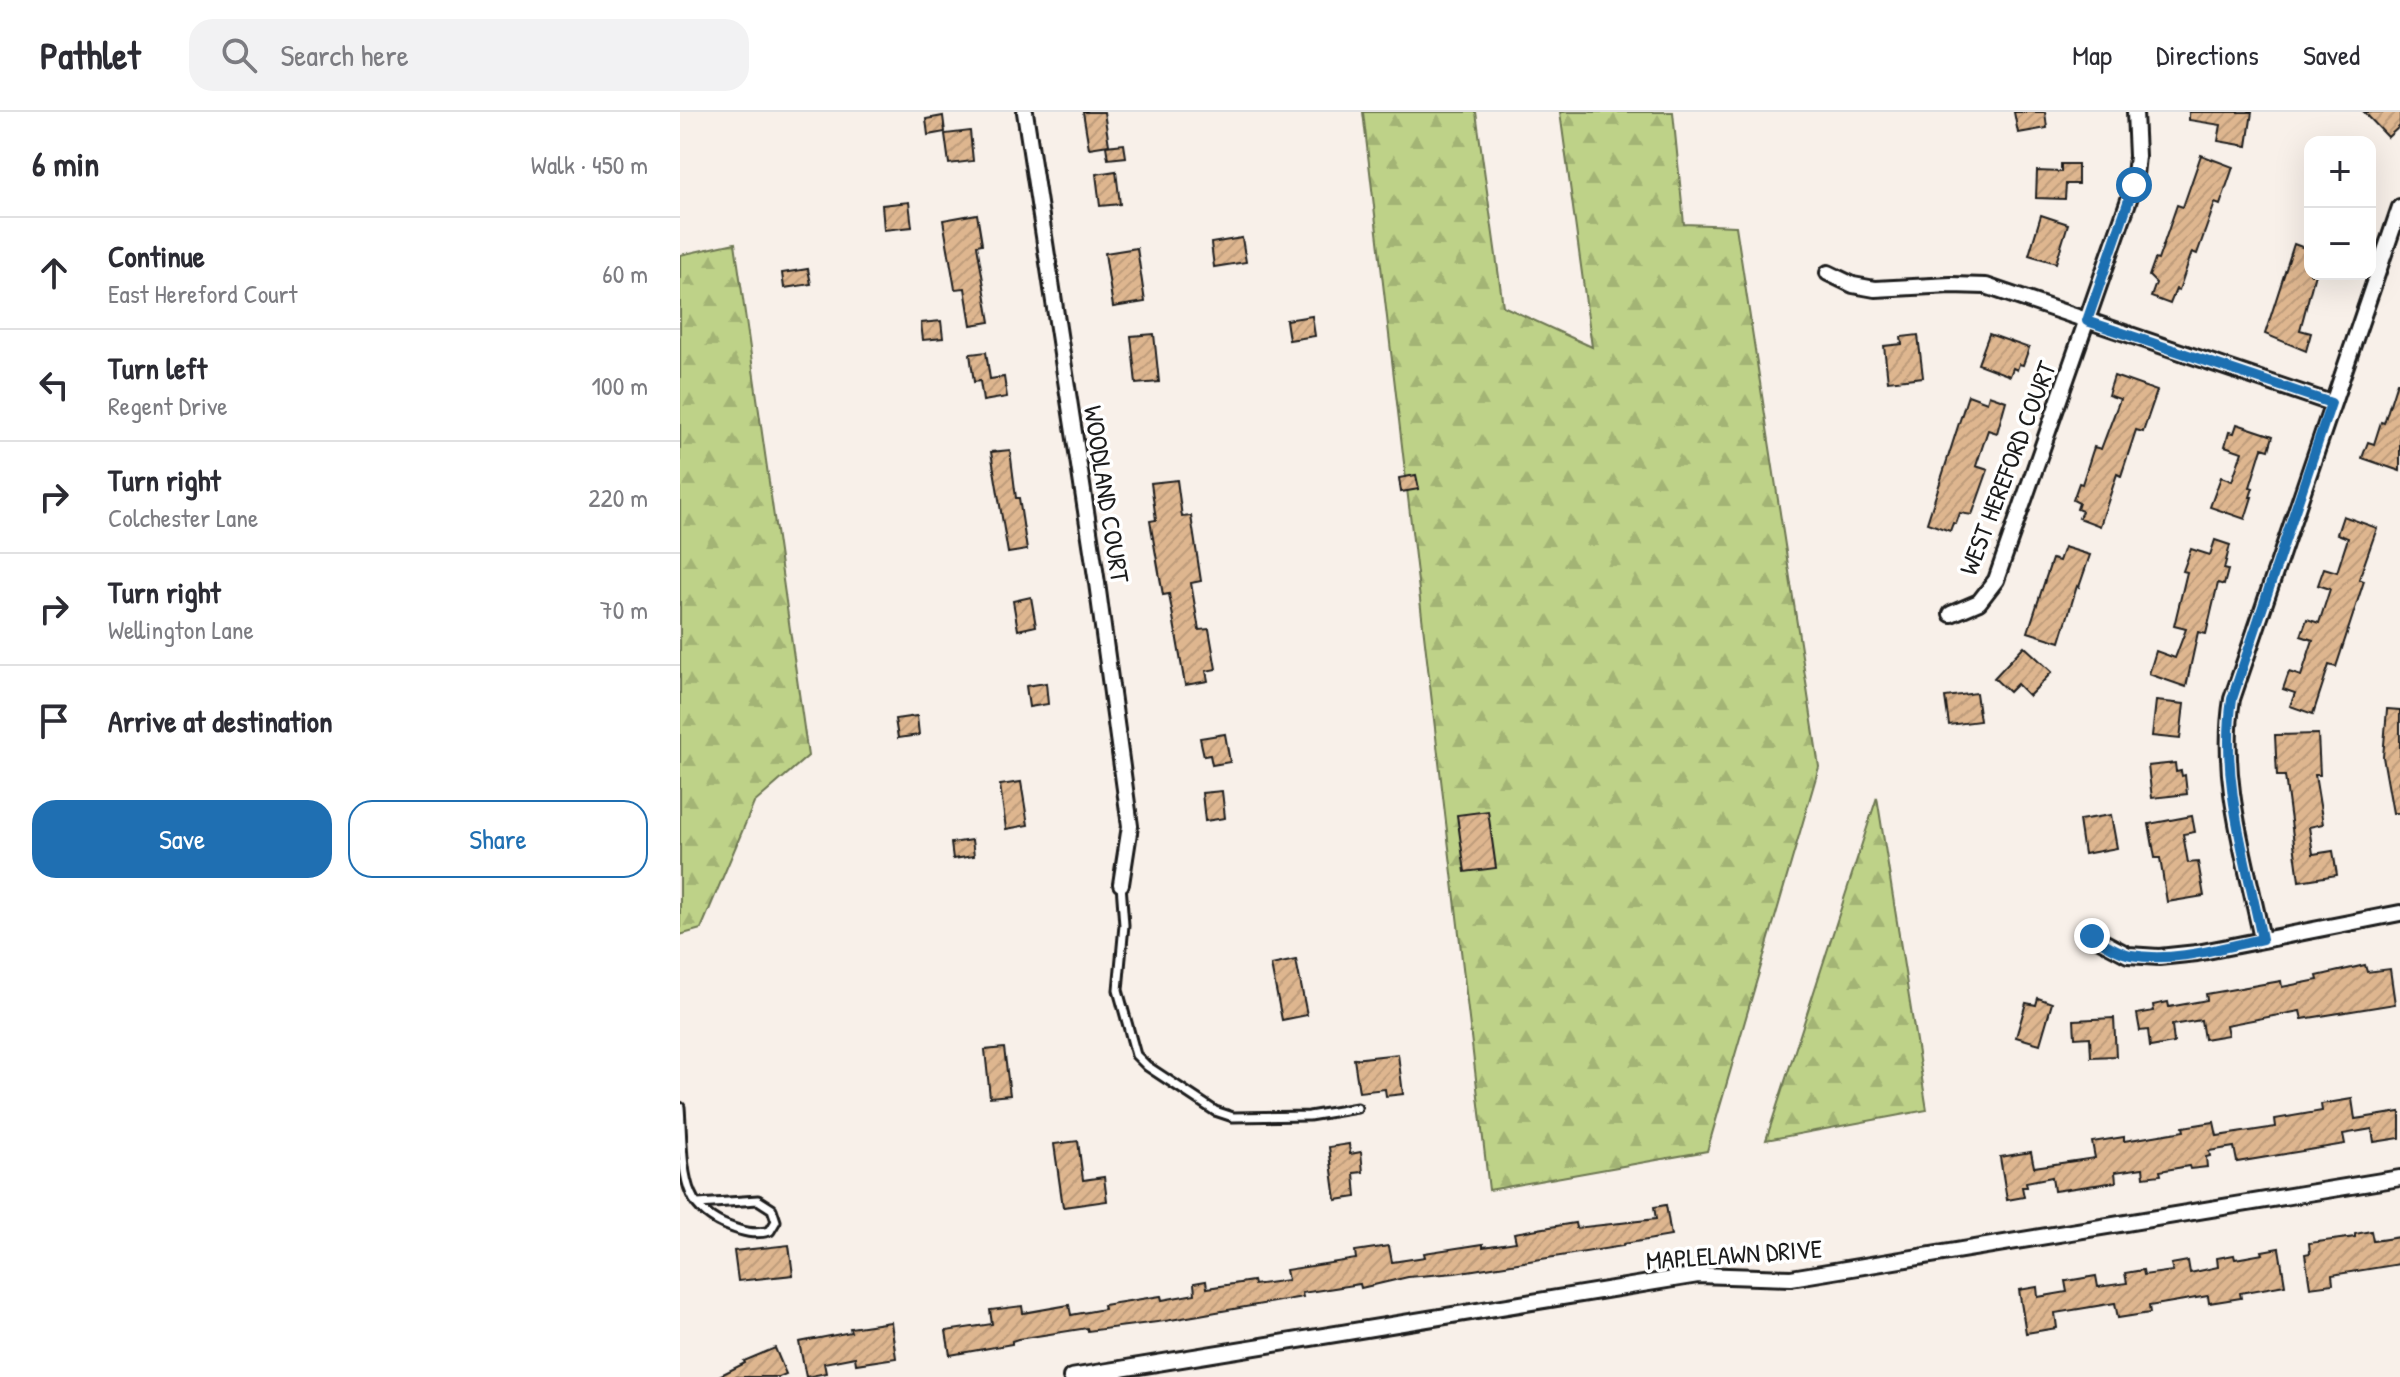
<!DOCTYPE html>
<html lang="en">
<head>
<meta charset="utf-8">
<style>
	body { margin:0; font-family:"Patrick Hand",sans-serif; background:#f2f2f3; color:#2b2b33 }
	.controls { position:absolute; right:24px; top:24px; display:grid; overflow:hidden; border-radius:16px; box-shadow:0 8px 32px #0002 }
	.controls button { width:72px; height:72px; display:grid; place-items:center; padding:0; border:0; border-bottom:2px solid #e1e1e2; background:#fff; color:#2b2b33; font:40px sans-serif }
	.stop { position:absolute; width:24px; height:24px; margin:-18px; border:6px solid #1f6fb2; border-radius:50%; background:#fff }
	.stop.end { background:#1f6fb2; border-color:#fff; box-shadow:0 2px 8px #0008 }
	.list { margin:0; padding:0; list-style:none }
	h2 { display:flex; justify-content:space-between; align-items:center; height:104px; margin:0; padding:0 32px; font-size:34px }
	h2 small { font-size:26px; font-weight:400; color:#7c7c81 }
	.list li { display:grid; grid-template-columns:52px 1fr auto; gap:24px; align-items:center; box-sizing:border-box; height:112px; padding:0 32px; border-top:2px solid #e1e1e2 }
	.list b { display:block; font-size:30px; white-space:nowrap }
	.list p { margin:0; font-size:26px; white-space:nowrap; color:#7c7c81 }
	.list em { font-size:26px; font-style:normal; color:#7c7c81 }
	.actions { display:flex; gap:16px; padding:24px 32px }
	.actions a { flex:1; padding:18px 0; border:2px solid #1f6fb2; border-radius:24px; text-align:center; font-size:28px; color:#1f6fb2 }
	.actions .main { background:#1f6fb2; color:#fff }
	.icon { flex:none; width:44px; height:44px; fill:none; stroke:currentColor; stroke-width:2; stroke-linecap:round; stroke-linejoin:round }
	.map { position:relative; flex:none; width:1720px; height:1265px; overflow:hidden }
	header { display:flex; align-items:center; gap:48px; box-sizing:border-box; height:112px; padding:0 40px; background:#fff; border-bottom:2px solid #e1e1e2 }
	header strong { font-size:38px }
	nav { display:flex; gap:44px; margin-inline-start:auto; font-size:28px }
	.search { width:560px; height:72px; background:#f2f2f3; display:flex; align-items:center; gap:20px; box-sizing:border-box; padding:0 28px; border-radius:24px; color:#7c7c81; font-size:30px }
	main { display:flex }
	aside { flex:1; background:#fff }
	.map>svg:first-child { display:block }
	.forest { fill:url(#forest-firs); stroke:#6d7752; stroke-width:2 }
	.building { fill:url(#building-hatch); stroke:#1c1c1c; stroke-width:2 }
	.lines { fill:none; stroke-linecap:round; stroke-linejoin:round }
	.service-casing { stroke:#1c1c1c; stroke-width:13 }
	.minor-casing { stroke:#1c1c1c; stroke-width:20 }
	.service { stroke:#fff; stroke-width:7 }
	.minor { stroke:#fff; stroke-width:14 }
	.route { stroke:#1f6fb2; stroke-width:10 }
	.labels { text-anchor:middle; dominant-baseline:central; stroke-width:7; stroke-linejoin:round; paint-order:stroke }
	.street-label { font-size:26px; fill:#1c1c1c; stroke:#fff }
</style>
</head>
<body>
<header>
<strong>Pathlet</strong>
<div class="search"><svg class="icon" aria-label="search" viewBox="0 0 24 24"><circle cx="10" cy="10" r="6"/><path d="M15 15l6 6"/></svg>Search here</div>
<nav><a>Map</a><a>Directions</a><a>Saved</a></nav>
</header>
<main>
<aside>
<h2>6 min<small>Walk · 450 m</small></h2>
<ul class="list">
<li><svg class="icon" aria-label="ahead" viewBox="0 0 24 24"><path d="M12 20V5M6 11l6-6 6 6"/></svg><div><b>Continue</b><p>East Hereford Court</p></div><em>60 m</em></li>
<li><svg class="icon" aria-label="left" viewBox="0 0 24 24"><path d="M17 20v-9H6M10 6l-5 5 5 5"/></svg><div><b>Turn left</b><p>Regent Drive</p></div><em>100 m</em></li>
<li><svg class="icon" aria-label="right" viewBox="0 0 24 24"><path d="M7 20v-9h11M14 6l5 5-5 5"/></svg><div><b>Turn right</b><p>Colchester Lane</p></div><em>220 m</em></li>
<li><svg class="icon" aria-label="right" viewBox="0 0 24 24"><path d="M7 20v-9h11M14 6l5 5-5 5"/></svg><div><b>Turn right</b><p>Wellington Lane</p></div><em>70 m</em></li>
<li><svg class="icon" aria-label="arrive" viewBox="0 0 24 24"><path d="M6 21V4h12l-3 4 3 4H6"/></svg><div><b>Arrive at destination</b></div></li>
</ul>
<div class="actions"><a class="main">Save</a><a>Share</a></div>
</aside>
<div class="map">
<svg width="1720" height="1265" viewBox="0 0 1720 1265">
	<defs>
		<pattern id="forest-firs" width="22" height="20" patternUnits="userSpaceOnUse" patternTransform="scale(2)"><rect width="22" height="20" fill="#bed288"/><path d="M5 1l3.5 6h-7zM16 11l3.5 6h-7z" fill="#a3b475"/></pattern>
		<pattern id="building-hatch" width="6" height="6" patternUnits="userSpaceOnUse" patternTransform="scale(2)"><rect width="6" height="6" fill="#deb68f"/><path d="M-1 1l2-2M0 6l6-6M5 7l2-2" fill="none" stroke="#be9c7b"/></pattern>
	</defs>
	<rect width="100%" height="100%" fill="#f8f0e9"/>
	<filter id="ink" filterUnits="userSpaceOnUse"><feTurbulence type="fractalNoise" baseFrequency=".0125" numOctaves="2"/><feDisplacementMap in="SourceGraphic" scale="16" xChannelSelector="R" yChannelSelector="G"/><feConvolveMatrix kernelMatrix="1 2 1 2 8 2 1 2 1" color-interpolation-filters="sRGB"/></filter>
	<g filter="url(#ink)">
		<g class="forest">
			<path d="M683 0H796L823 194 912 235 880 0H993L1004 112 1056 114 1139 655 1027 1039 809 1078Z"/>
			<path d="M55 131 128 644 74 691 21 817 0 823V143Z"/>
			<path d="M1197 685 1247 998 1086 1028Z"/>
		</g>
		<g class="building">
			<path d="M403 0H424L429 33 409 36Z"/>
			<path d="M1334 0H1365L1367 16 1338 21Z"/>
			<path d="M1509 0H1572L1567 34 1538 29 1541 13 1509 8Z"/>
			<path d="M1684 0H1720V14L1708 25Z"/>
			<path d="M263 4 265 20 248 23 246 7Z"/>
			<path d="M290 19 293 49 269 52 265 22Z"/>
			<path d="M444 32 446 45 428 47 426 34Z"/>
			<path d="M1521 43 1553 55 1540 93 1535 91 1517 142 1512 140 1499 178 1496 177 1490 192 1471 185 1476 171 1469 164 1475 147 1478 148 1497 93 1503 95Z"/>
			<path d="M1381 52H1398V72H1386L1385 87 1356 86 1357 59 1381 60Z"/>
			<path d="M436 59 440 92 420 94 416 62Z"/>
			<path d="M229 90 232 115 204 118 202 93Z"/>
			<path d="M297 102 302 132 297 133 310 210 291 213 285 176 275 177 263 108Z"/>
			<path d="M1361 103 1388 112 1376 151 1349 143Z"/>
			<path d="M562 126 566 150 534 155 531 131Z"/>
			<path d="M1614 132 1630 138V162H1635L1620 218 1631 221 1626 239 1585 222Z"/>
			<path d="M457 136 465 190 433 195 425 141Z"/>
			<path d="M128 157 131 172 104 176 102 161Z"/>
			<path d="M632 204 635 224 609 228 606 208Z"/>
			<path d="M261 209 263 226 243 228 241 211Z"/>
			<path d="M474 222 479 270 456 272 451 224Z"/>
			<path d="M1309 222 1349 236 1343 253 1339 252 1337 258 1333 256 1330 264 1298 252Z"/>
			<path d="M1238 223 1243 265 1208 269 1204 234 1222 232 1221 225Z"/>
			<path d="M306 240 310 267 324 265 327 285 303 289 300 269 294 270 290 242Z"/>
			<path d="M1434 264 1477 279 1463 320 1456 318 1441 364 1437 362 1420 414 1399 406 1402 399 1397 397 1399 391 1393 388 1399 371 1402 372 1414 335 1421 337 1440 287 1428 283Z"/>
			<path d="M1717 270H1720V359L1682 346 1688 330 1694 332 1701 310 1704 311Z"/>
			<path d="M1288 283 1307 290 1309 283 1326 289 1317 321 1308 318 1296 354 1308 358 1292 403 1280 401 1276 412 1273 411 1270 419 1247 411Z"/>
			<path d="M1557 312 1593 324 1589 338 1582 336 1570 375 1573 376 1570 385H1572L1565 407 1530 395 1541 365 1552 369 1562 340 1545 334 1549 320 1554 321Z"/>
			<path d="M330 338 336 386H339L347 438 328 441 311 340Z"/>
			<path d="M736 363 739 377 721 380 719 366Z"/>
			<path d="M497 368 502 405 511 404 521 469 511 471 519 518 529 517 536 557 526 559 528 569 505 573 489 482 483 483 470 409 476 408 471 371Z"/>
			<path d="M1663 404 1697 416 1679 467 1684 469 1656 555 1649 553 1633 602 1610 594 1615 581 1603 577 1609 560 1621 564 1633 528 1621 524 1627 507 1639 511 1650 477 1638 473 1644 456 1657 460 1668 426 1657 422Z"/>
			<path d="M1535 428 1550 433 1544 457 1548 458 1544 473 1538 471 1526 522 1518 520 1506 575 1469 562 1476 539 1495 546 1506 517 1494 514 1507 460 1503 459 1511 437 1530 443Z"/>
			<path d="M1384 435 1410 443 1399 475 1397 474 1380 530 1348 520 1372 447 1379 449Z"/>
			<path d="M351 485 356 514 338 518 333 489Z"/>
			<path d="M1344 534 1372 560 1349 584 1337 572 1329 580 1314 566Z"/>
			<path d="M366 571 368 592 349 595 346 574Z"/>
			<path d="M1296 581 1300 609 1269 613 1265 585Z"/>
			<path d="M1476 589 1504 592 1500 627 1472 624Z"/>
			<path d="M1707 597 1720 598V701H1713L1703 645Z"/>
			<path d="M237 604 239 623 218 626 215 607Z"/>
			<path d="M545 622 550 650 532 653 530 643 524 644 520 626Z"/>
			<path d="M1638 622 1640 663H1635L1643 712 1629 715 1633 742 1653 739 1657 763 1619 769 1605 664H1597L1595 623Z"/>
			<path d="M1495 651 1496 660 1501 659 1502 664 1505 663 1507 682 1472 686 1468 654Z"/>
			<path d="M341 670 348 713 326 717 320 673Z"/>
			<path d="M542 679 545 706 525 709 522 681Z"/>
			<path d="M808 699 816 756 785 760 777 703Z"/>
			<path d="M1431 703 1437 736 1404 742 1399 708Z"/>
			<path d="M1512 704 1515 720 1503 722 1508 751 1518 750 1524 784 1487 790 1480 746H1475L1469 712Z"/>
			<path d="M292 728 294 744 273 747 271 731Z"/>
			<path d="M616 848 627 903 602 908 591 853Z"/>
			<path d="M1685 853 1687 860 1710 857 1715 892 1622 907 1620 899 1546 913 1548 923 1524 927 1521 908 1492 913 1494 931 1470 935 1468 918 1460 919 1457 902 1474 899 1473 893 1488 890 1489 895 1527 888 1526 882 1601 869 1602 875 1638 868 1637 864Z"/>
			<path d="M1358 886 1372 891 1360 932 1336 925 1346 891 1356 893Z"/>
			<path d="M1434 906 1436 944 1411 945 1410 925 1395 926 1394 908Z"/>
			<path d="M324 936 330 983 310 985 305 938Z"/>
			<path d="M718 942 723 982 706 984 705 977 679 980 674 947Z"/>
			<path d="M1672 987 1675 1007 1720 1000V1026L1694 1030 1692 1017 1663 1022 1665 1032 1557 1050 1554 1035 1529 1039 1530 1044 1526 1045 1527 1055 1510 1057 1509 1054 1480 1059 1481 1063 1464 1065 1463 1056 1435 1060 1436 1070 1374 1079 1372 1065 1346 1070 1347 1075H1342L1344 1085 1327 1088 1320 1045 1351 1040 1354 1055 1415 1046 1412 1030 1444 1025V1029L1504 1019 1503 1015 1534 1010 1537 1024 1596 1015 1595 1007 1642 999 1641 992Z"/>
			<path d="M398 1029 403 1068 424 1065 427 1089 383 1095 374 1032Z"/>
			<path d="M669 1032 670 1042 681 1040 683 1060 674 1061 676 1085 656 1088 649 1035Z"/>
			<path d="M986 1093 991 1124 943 1132V1134L775 1161 728 1165 681 1176 680 1172 622 1181 623 1185 485 1209 408 1219 407 1216 338 1227 332 1229V1232L270 1243 266 1219 312 1212 310 1198 342 1194 343 1201 389 1193 391 1203 424 1197 423 1193 481 1184 482 1188 515 1182 514 1171 526 1169 527 1176 573 1169 574 1173 608 1168 606 1158 676 1147 675 1139 709 1134 712 1150 745 1145 744 1141 803 1132V1135L836 1130 834 1121 895 1111 896 1116 976 1107 974 1095Z"/>
			<path d="M1691 1119 1693 1129 1720 1125V1152L1652 1163 1653 1172 1630 1175 1625 1142 1630 1141 1629 1131 1675 1125V1122Z"/>
			<path d="M109 1133 113 1163 58 1169 54 1139Z"/>
			<path d="M1599 1136 1605 1173 1560 1181 1561 1186 1529 1191 1528 1184 1469 1194 1470 1201 1438 1206 1435 1191 1375 1201 1377 1216 1346 1221 1339 1178 1357 1175 1358 1185 1387 1180 1385 1169H1387L1416 1164 1418 1175 1447 1171 1445 1161 1463 1158 1464 1163 1493 1159 1491 1152 1508 1149 1510 1161 1538 1155 1537 1146 1554 1143 1555 1147 1583 1142 1582 1139Z"/>
			<path d="M211 1210 216 1246 176 1252 175 1245 144 1251 146 1261 126 1265 119 1230 171 1220 170 1216Z"/>
			<path d="M95 1236 106 1262 99 1265H37L65 1251 64 1249Z"/>
		</g>
		<g class="lines">
			<defs>
				<g id="service">
					<path d="M441 772 444 813 438 878 456 943 467 954 535 999 553 1005 629 1004 677 996"/>
					<path d="M0 995C2 1019 1 1061 11 1082 17 1097 34 1109 48 1114 63 1120 74 1123 90 1119L96 1109 92 1097 78 1088 18 1092"/>
				</g>
				<g id="minor">
					<path d="M345 0 417 471 450 714 441 772"/>
					<path d="M1148 161 1173 173 1195 177 1271 173 1306 174 1651 291"/>
					<path d="M1271 502 1299 490 1316 468 1454 73 1457 44 1455 0"/>
					<path d="M1412 824 1448 843 1479 845 1517 841 1720 801"/>
					<path d="M1582 827C1566 748 1539 667 1552 587L1720 95"/>
					<path d="M391 1265 1018 1163 1111 1166 1720 1066"/>
				</g>
			</defs>
			<use href="#service" class="service-casing"/>
			<use href="#minor" class="minor-casing"/>
			<use href="#service" class="service"/>
			<use href="#minor" class="minor"/>
		</g>
	</g>
	<g class="lines" filter="url(#ink)">
		<path class="route" d="M1412 824C1424 831 1438 841 1451 843 1494 851 1540 836 1582 827 1566 748 1540 667 1552 587L1651 291 1407 209 1454 73"/>
	</g>
	<g class="labels">
		<g class="street-label">
			<text transform="translate(1327 356) rotate(-69)">WEST HEREFORD COURT</text>
			<text transform="translate(427 382) rotate(81)">WOODLAND COURT</text>
			<text transform="translate(1054 1142) rotate(-4)">MAPLELAWN DRIVE</text>
		</g>
	</g>
</svg>
<div class="controls">
<button>+</button>
<button>−</button>
</div>
<div class="stop" style="left:1454px;top:73px"></div>
<div class="stop end" style="left:1412px;top:824px"></div>
</div>
</main>
</body>
</html>
